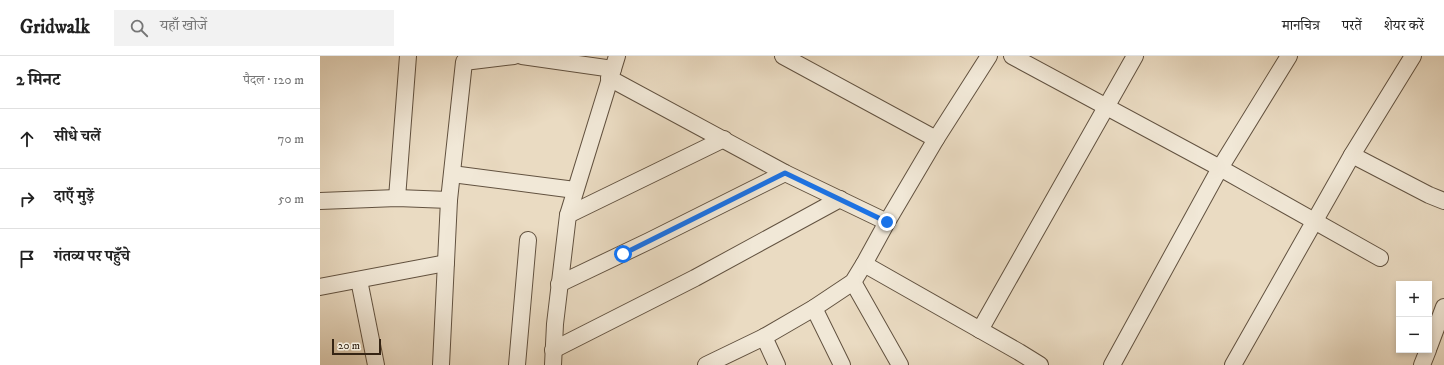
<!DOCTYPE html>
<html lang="hi">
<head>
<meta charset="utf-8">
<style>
	body { margin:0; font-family:"IM FELL DW Pica","Noto Serif Devanagari",serif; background:#f2f2f2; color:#222 }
	.controls { position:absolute; right:12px; bottom:12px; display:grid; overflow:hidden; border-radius:0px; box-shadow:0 2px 6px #0003 }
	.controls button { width:36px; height:36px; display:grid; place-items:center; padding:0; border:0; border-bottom:1px solid #e0e0e0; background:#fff; color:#222; font:20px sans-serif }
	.scale { position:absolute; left:12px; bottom:10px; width:49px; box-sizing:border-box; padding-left:4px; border:2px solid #352414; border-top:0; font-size:11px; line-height:14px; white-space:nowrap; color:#352414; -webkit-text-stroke:3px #f1e8d7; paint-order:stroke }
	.stop { position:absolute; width:12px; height:12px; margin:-9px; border:3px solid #1a73e8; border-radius:50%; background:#fff }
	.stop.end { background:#1a73e8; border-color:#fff; box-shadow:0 1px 4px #0008 }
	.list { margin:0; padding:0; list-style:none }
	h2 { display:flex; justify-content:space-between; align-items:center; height:52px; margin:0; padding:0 16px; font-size:17px }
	h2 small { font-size:13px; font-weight:400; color:#767676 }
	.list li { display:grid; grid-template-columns:26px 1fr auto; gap:12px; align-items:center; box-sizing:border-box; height:60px; padding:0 16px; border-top:1px solid #e0e0e0 }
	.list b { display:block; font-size:15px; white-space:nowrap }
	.list em { font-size:13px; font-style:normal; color:#767676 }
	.icon { flex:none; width:22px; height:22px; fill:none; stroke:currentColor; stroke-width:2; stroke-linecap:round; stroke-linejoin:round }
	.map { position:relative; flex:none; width:1124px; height:309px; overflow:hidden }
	header { display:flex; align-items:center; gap:24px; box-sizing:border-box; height:56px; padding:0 20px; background:#fff; border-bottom:1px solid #e0e0e0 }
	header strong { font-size:19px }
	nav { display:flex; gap:22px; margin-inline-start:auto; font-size:14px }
	.search { width:280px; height:36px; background:#f2f2f2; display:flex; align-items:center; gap:10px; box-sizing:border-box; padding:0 14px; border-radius:0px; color:#767676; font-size:15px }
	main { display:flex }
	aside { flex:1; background:#fff }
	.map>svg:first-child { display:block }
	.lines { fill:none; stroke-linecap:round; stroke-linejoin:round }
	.minor-casing { stroke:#625240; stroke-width:18 }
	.minor { stroke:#f1e8d7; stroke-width:16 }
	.route { stroke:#1a73e8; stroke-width:5 }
</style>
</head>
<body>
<header>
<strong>Gridwalk</strong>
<div class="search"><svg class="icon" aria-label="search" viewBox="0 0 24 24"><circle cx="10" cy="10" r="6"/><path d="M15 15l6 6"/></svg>यहाँ खोजें</div>
<nav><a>मानचित्र</a><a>परतें</a><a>शेयर करें</a></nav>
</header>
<main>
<aside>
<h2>2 मिनट<small>पैदल · 120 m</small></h2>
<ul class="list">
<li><svg class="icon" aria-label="ahead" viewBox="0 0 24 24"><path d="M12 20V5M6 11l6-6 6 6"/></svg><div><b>सीधे चलें</b></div><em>70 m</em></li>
<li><svg class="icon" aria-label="right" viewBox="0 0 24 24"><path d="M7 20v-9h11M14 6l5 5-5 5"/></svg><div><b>दाएँ मुड़ें</b></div><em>50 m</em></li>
<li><svg class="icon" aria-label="arrive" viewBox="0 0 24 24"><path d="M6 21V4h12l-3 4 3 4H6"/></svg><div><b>गंतव्य पर पहुँचे</b></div></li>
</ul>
</aside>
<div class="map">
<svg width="1124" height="309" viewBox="0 0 1124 309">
	<rect width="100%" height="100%" fill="#eadbc2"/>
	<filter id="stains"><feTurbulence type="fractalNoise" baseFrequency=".005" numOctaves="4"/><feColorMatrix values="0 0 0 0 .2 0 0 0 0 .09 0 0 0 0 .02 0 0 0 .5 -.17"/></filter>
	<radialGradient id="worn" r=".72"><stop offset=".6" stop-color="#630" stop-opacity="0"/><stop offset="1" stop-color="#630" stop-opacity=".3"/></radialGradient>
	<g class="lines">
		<defs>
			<g id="minor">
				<path d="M202 0 293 13"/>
				<path d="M463 0 616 83"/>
				<path d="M692 0 900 112 1060 202"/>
				<path d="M289 22 465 117 567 166"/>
				<path d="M1032 99 1109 139 1124 145"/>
				<path d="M132 118 255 134"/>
				<path d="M77 142 88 0"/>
				<path d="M129 144 144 6 194 0"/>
				<path d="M0 145 77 142 129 144 121 309"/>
				<path d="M248 159 404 83"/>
				<path d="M544 208 699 296 720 309"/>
				<path d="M39 224 56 309"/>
				<path d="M533 226 580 309"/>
				<path d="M239 228 329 185 465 117"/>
				<path d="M0 231 126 207"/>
				<path d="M494 252 522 309"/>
				<path d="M660 274 815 0"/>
				<path d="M444 281 457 309"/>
				<path d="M1109 291 1124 251"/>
				<path d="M233 294 375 222 520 143"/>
				<path d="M197 309 208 184"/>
				<path d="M233 309 235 268 248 159 297 0"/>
				<path d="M386 309 444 281 494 252 533 226 544 208 567 166 616 83 669 0"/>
				<path d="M792 309 900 112 969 0"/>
				<path d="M913 309 1032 99 1093 0"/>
				<path d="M1102 309 1108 294"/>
			</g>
		</defs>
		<use href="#minor" class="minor-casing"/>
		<use href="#minor" class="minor"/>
	</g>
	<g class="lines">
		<path class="route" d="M303 198 465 117 567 166"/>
	</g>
	<rect width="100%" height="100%" filter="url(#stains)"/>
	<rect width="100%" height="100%" fill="url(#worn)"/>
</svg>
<div class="controls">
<button>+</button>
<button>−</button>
</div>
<div class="scale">20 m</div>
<div class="stop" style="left:303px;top:198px"></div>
<div class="stop end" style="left:567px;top:166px"></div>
</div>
</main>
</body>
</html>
